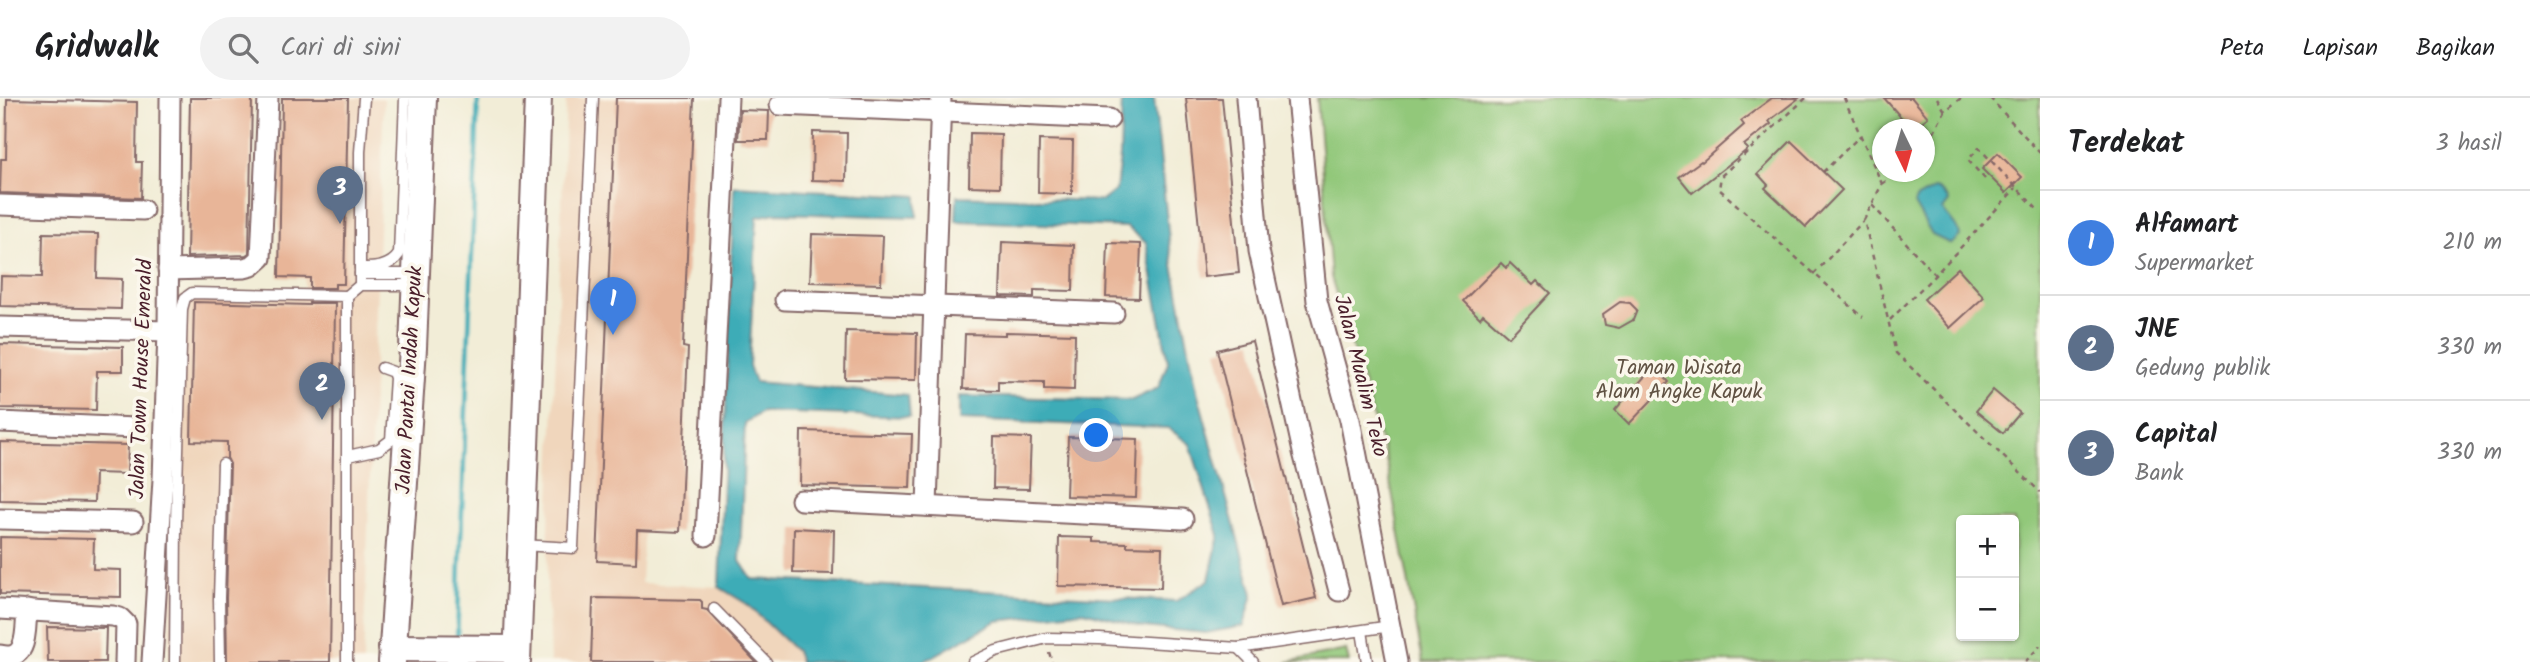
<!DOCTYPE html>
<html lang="id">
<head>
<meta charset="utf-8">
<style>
	body { margin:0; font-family:Kalam,sans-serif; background:#f2f2f2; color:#202124 }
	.controls { position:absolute; right:21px; bottom:21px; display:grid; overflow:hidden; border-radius:7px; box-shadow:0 2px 5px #0004 }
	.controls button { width:63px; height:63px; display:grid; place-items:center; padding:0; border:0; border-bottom:2px solid #e0e0e0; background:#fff; color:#202124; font:35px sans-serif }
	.compass { position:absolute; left:1872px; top:21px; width:63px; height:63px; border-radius:50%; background:#fff; box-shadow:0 2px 5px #0004; rotate:175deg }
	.you { position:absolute; left:1097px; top:338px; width:24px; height:24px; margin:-18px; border:5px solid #fff; border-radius:50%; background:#1a73e8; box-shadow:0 0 0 10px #1a73e833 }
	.badge { display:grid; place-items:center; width:46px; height:46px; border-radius:50%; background:#d93025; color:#fff; font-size:23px; font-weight:700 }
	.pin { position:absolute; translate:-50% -58px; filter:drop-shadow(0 2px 4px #0008) }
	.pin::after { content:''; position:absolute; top:37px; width:24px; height:21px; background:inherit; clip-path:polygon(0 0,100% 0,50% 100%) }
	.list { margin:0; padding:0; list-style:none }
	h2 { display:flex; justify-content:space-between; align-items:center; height:91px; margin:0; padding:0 28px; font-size:30px }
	h2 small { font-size:23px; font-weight:400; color:#757577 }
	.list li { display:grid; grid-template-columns:46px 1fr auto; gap:21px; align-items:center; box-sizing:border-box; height:105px; padding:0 28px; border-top:2px solid #e0e0e0 }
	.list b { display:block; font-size:26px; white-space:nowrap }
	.list p { margin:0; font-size:23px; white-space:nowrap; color:#757577 }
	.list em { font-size:23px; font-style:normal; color:#757577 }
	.icon { flex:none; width:38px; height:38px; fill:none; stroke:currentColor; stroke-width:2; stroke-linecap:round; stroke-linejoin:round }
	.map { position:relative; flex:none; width:2040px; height:564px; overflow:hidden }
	header { display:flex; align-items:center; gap:42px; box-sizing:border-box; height:98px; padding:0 35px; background:#fff; border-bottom:2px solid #e0e0e0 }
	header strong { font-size:33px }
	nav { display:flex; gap:38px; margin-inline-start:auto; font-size:24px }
	.search { width:490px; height:63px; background:#f2f2f2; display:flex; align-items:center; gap:18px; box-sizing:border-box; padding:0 24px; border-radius:38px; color:#757577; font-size:26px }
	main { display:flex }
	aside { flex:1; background:#fff }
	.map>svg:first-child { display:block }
	.built { fill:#f0d6bc }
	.green { fill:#92c87a; stroke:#6e7452; stroke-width:2; fill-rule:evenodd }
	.water { fill:#3cacb7; stroke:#436671; stroke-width:2 }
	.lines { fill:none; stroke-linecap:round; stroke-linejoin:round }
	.stream { stroke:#3cacb7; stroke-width:4.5 }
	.building { fill:#e8b598 }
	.service-casing { stroke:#856767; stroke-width:13 }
	.minor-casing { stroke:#856767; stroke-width:23 }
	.secondary-casing { stroke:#856767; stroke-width:30 }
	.path { stroke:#856767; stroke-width:2.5; stroke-dasharray:5 5; stroke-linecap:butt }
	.service { stroke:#fff; stroke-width:10 }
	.minor { stroke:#fff; stroke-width:19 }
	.secondary { stroke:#fff; stroke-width:26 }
	.labels { text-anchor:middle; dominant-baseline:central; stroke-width:7; stroke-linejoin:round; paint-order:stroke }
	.park-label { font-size:21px; fill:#605243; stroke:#fbf7ec }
	.street-label { font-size:21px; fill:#4a1f2b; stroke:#fbf7ec }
</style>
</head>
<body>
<header>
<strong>Gridwalk</strong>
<div class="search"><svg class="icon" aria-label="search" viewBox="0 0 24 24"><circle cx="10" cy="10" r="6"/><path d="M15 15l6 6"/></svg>Cari di sini</div>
<nav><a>Peta</a><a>Lapisan</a><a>Bagikan</a></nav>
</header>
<main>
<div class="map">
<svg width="2040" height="564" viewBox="0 0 2040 564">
	<rect width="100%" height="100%" fill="#fbf7ec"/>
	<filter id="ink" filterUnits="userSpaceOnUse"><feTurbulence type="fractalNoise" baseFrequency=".0143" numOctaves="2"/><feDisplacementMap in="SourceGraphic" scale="14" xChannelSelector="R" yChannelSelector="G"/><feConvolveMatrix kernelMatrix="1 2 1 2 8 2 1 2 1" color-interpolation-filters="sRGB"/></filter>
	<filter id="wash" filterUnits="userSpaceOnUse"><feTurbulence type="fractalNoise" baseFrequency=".00686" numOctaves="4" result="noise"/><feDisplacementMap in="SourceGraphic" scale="28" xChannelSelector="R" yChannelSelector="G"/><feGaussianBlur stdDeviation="1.57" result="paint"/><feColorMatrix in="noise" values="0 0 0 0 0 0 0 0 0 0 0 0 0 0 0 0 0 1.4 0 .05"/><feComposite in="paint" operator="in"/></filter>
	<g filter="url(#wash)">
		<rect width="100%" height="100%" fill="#f2edd7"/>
		<g class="built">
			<path d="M309 0H384L363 564H169L176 198 304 200Z"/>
			<path d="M566 0H665L641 485 719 489 747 506 796 553 800 564H550L547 481Z"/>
		</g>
		<g class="green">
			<path d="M1317 0H2040V564H1423L1386 361 1331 179ZM1882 32H1924V74H1882ZM1961 422H2014V538H1961Z"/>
			<path d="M1346 552 1349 564H1287Z"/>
		</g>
		<g class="water">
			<path d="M1122 0H1154L1170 151 1197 293 1253 496 1244 528 1206 535 1143 529 1084 513 997 523 923 564H800L796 553 747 506 719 489 734 88 917 98V119L775 115 757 119 749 268 755 284 908 297 910 319 762 314 745 325 740 463 752 481 1176 503 1209 482 1219 437 1190 346 1168 330 959 322V298L1132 302 1158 290 1168 264 1146 145 1127 129 956 123 957 98 1102 103 1116 92 1120 58Z"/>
			<path d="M1936 90C1943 93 1946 97 1949 104L1943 112 1959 133 1960 138 1951 146 1932 137 1914 106 1916 101Z"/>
		</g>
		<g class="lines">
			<path class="stream" d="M457 542 478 0"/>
		</g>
		<g id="blocks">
			<g class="building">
				<path d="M190 0H252L249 155 246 157 187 159Z"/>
				<path d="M282 0H348L344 186H335V190H310V180L279 179Z"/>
				<path d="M616 0H694L683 249 688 250 680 434 637 432 636 465 597 463Z"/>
				<path d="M1186 0H1222L1239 175 1204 179Z"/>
				<path d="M1772 0H1799L1769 23 1771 26 1744 47 1748 51 1732 64 1692 95 1679 79 1701 63 1702 64 1744 27 1741 23Z"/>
				<path d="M1884 0H1912L1928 19 1912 32Z"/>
				<path d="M7 1 137 4 136 64H142L141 100 0 95 1 61H6Z"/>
				<path d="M740 12 769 13 768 42H738Z"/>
				<path d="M813 34 847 35 846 83 812 82Z"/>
				<path d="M970 35 1001 36 1000 89 969 88Z"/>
				<path d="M1039 42 1073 43 1072 96 1038 95Z"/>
				<path d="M1791 43 1842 92 1806 129 1765 90 1768 87 1758 76Z"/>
				<path d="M1998 55 2022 79 2006 95 1982 71Z"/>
				<path d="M43 135 98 136 97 180 122 181 121 211 0 208 1 178 42 179Z"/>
				<path d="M812 136 883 138 881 186 810 184Z"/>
				<path d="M1002 144 1074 147 1073 193 1034 192V199L1000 198Z"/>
				<path d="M1108 145 1141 146 1139 200 1106 199Z"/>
				<path d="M1501 165 1506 170 1510 165 1533 187 1537 183 1550 195 1509 239 1483 216 1480 220 1463 203Z"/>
				<path d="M1958 170 1984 199 1950 230 1924 201Z"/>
				<path d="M194 204 309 207V205H335L330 564H227L226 500 230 366 227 360V344L191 343Z"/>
				<path d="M1620 204 1630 205 1637 212 1633 222 1619 230 1605 227 1603 216Z"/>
				<path d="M846 233 917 235 916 282 845 281Z"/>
				<path d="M1005 234 1075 236 1074 292 1044 291V284L998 283V292L963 291 965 236 1005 237Z"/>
				<path d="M1252 243 1316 500 1281 508 1217 252Z"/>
				<path d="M0 246 123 249V273H97L96 312 0 310Z"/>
				<path d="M1654 268 1669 284 1629 326 1615 312Z"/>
				<path d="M1993 292 2020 315 2003 335 1976 313Z"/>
				<path d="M801 333 912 336 910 390 800 387Z"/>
				<path d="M994 339 1031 340 1029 391 993 390Z"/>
				<path d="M1068 339 1138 341 1136 400 1066 398Z"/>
				<path d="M0 344 128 347 127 376 95 375 94 404 0 402Z"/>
				<path d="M794 430 834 432 833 476 793 475Z"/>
				<path d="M0 439 94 441 93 471 121 472V499L0 496Z"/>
				<path d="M1059 439 1094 440V444L1127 445V448L1162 449 1161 490 1058 488Z"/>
				<path d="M596 500 700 502 702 504V511L707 512 756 564H591L593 501Z"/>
				<path d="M47 529 106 530 105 564H48Z"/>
			</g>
		</g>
	</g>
	<g filter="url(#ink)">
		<use href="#blocks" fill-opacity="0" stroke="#856767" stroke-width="2"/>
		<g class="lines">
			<defs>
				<g id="service">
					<path d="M360 170C374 170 390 170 399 156L405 0"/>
					<path d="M360 176H415"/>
					<path d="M360 187V54L364 0"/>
					<path d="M347 198 360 187H413"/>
					<path d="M348 358 379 351 391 342 395 280 393 274 382 270"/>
					<path d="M521 447 573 450 593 0"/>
					<path d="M714 511 766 564"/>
					<path d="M1362 533 1367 564"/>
					<path d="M1239 550 1253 564"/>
					<path d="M175 564 176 425 182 211 185 200 192 195 347 198V564"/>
					<path d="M220 564 219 500 223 366"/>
					<path d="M973 564 996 553 1047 540 1100 541 1239 550 1391 528"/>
				</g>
				<g id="minor">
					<path d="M1246 0 1259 153 1303 354 1339 493"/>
					<path d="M1297 0 1317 203 1350 322 1397 564"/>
					<path d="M780 7 1109 21"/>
					<path d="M0 107 143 112"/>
					<path d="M168 172 244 170 252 168 261 160 268 0"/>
					<path d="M785 202 1114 215"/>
					<path d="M0 229 168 233"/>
					<path d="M0 324 135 330"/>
					<path d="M801 402 1183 421"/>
					<path d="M927 408 941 0"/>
					<path d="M0 421 133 424"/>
					<path d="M706 438 728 0"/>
					<path d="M0 511 113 518 120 520 126 526 125 564"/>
					<path d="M0 557C29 564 25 532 27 512"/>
					<path d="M152 564 163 381 168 233 170 0"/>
				</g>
				<g id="secondary">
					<path d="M392 550 517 551"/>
					<path d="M392 564 413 250 423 0"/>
					<path d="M517 564 538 0"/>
				</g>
			</defs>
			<use href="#service" class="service-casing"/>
			<use href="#minor" class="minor-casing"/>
			<use href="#secondary" class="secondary-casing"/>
			<g class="path">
				<path d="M1806 0 1721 78 1719 91 1863 219"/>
				<path d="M1844 0 1882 86 1864 122 1896 255 2040 394"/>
				<path d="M1937 0 1945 13"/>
				<path d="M1990 0 2040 55"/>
				<path d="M1924 52 1945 13 1961 0"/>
				<path d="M1823 74 1860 38"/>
				<path d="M1985 81 1968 62 1979 50 2038 112"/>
				<path d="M1882 86 1899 74"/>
				<path d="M1872 107 1935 177"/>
				<path d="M1814 176 1864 122"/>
				<path d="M1890 222 1935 177 2016 90"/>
				<path d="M1049 554 1052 564"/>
				<path d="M2025 564 2040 548"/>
			</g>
			<use href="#service" class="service"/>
			<use href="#minor" class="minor"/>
			<use href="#secondary" class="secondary"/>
		</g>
	</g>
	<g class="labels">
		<g class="park-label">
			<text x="1679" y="270">Taman Wisata<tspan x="1679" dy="24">Alam Angke Kapuk</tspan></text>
		</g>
		<g class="street-label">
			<text transform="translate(1360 278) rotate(76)">Jalan Mualim Teko</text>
			<text transform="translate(142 281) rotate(-88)">Jalan Town House Emerald</text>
			<text transform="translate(410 282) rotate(-87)">Jalan Pantai Indah Kapuk</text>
		</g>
	</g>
</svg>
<div class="controls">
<button>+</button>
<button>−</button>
</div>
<svg class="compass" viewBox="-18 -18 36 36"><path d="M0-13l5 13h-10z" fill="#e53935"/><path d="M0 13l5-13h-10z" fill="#757577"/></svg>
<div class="you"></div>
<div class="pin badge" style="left:613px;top:237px;background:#3f7fe0">1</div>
<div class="pin badge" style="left:322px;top:322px;background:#5c6f8a">2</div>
<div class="pin badge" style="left:340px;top:126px;background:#5c6f8a">3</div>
</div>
<aside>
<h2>Terdekat<small>3 hasil</small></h2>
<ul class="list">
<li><span class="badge" style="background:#3f7fe0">1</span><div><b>Alfamart</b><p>Supermarket</p></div><em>210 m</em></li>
<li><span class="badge" style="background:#5c6f8a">2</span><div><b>JNE</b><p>Gedung publik</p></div><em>330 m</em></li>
<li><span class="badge" style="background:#5c6f8a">3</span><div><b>Capital</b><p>Bank</p></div><em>330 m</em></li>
</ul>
</aside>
</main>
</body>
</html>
